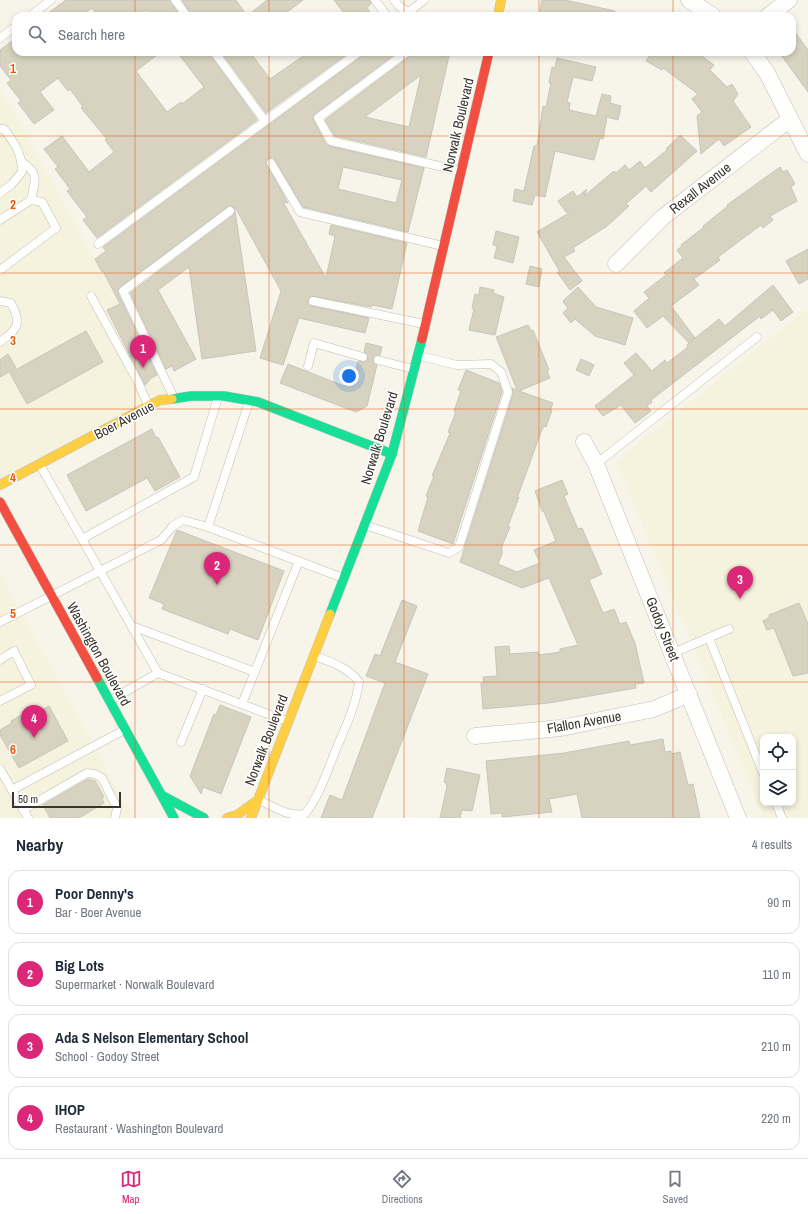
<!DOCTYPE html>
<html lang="en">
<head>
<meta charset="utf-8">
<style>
	body { margin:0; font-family:"Archivo Narrow",sans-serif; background:#f2f2f3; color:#1f2937 }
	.controls { position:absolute; right:12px; bottom:12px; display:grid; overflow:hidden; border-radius:8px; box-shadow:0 2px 6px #0003 }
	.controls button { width:36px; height:36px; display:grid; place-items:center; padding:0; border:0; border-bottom:1px solid #e0e1e3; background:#fff; color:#1f2937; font:20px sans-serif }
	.scale { position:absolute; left:12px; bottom:10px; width:109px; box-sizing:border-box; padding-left:4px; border:2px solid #37352d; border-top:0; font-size:11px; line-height:14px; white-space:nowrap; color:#37352d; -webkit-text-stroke:3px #fff; paint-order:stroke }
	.you { position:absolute; left:349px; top:376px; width:14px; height:14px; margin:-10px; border:3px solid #fff; border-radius:50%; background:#1a73e8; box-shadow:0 0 0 6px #1a73e833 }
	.badge { display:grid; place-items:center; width:26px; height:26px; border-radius:50%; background:#db2777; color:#fff; font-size:13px; font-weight:700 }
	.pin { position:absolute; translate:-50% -33px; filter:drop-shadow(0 1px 2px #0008) }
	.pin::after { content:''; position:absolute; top:21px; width:14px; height:12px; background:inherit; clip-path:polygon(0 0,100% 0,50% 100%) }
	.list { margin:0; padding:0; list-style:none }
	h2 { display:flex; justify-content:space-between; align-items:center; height:52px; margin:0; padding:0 16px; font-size:17px }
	h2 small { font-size:13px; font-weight:400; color:#747a83 }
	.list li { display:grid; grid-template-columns:26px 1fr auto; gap:12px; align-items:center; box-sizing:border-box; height:64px; margin:0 8px 8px; padding:0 8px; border:1px solid #e0e1e3; border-radius:12px }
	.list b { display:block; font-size:15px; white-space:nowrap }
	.list p { margin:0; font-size:13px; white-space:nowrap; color:#747a83 }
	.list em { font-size:13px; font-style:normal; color:#747a83 }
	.icon { flex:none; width:22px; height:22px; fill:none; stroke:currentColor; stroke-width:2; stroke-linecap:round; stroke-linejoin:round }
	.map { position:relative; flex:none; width:808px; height:818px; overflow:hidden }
	.search { position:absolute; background:#fff; box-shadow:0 2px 6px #0003; left:12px; right:12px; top:12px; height:44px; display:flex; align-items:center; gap:10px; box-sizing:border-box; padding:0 14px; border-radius:12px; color:#747a83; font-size:15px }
	.sheet { height:340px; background:#fff }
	nav { display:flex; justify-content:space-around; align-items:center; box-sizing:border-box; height:56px; border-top:1px solid #e0e1e3; background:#fff; font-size:11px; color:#747a83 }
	nav a { display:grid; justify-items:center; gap:2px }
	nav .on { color:#db2777 }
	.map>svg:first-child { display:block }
	.built { fill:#f5f2dd; fill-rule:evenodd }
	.building { fill:#d7d3c0; stroke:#c7c5bc; fill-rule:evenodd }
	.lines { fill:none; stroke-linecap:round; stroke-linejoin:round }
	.lane-casing { stroke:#bfbeb5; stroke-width:9 }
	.street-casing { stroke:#bfbeb5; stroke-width:17 }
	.fast-casing { stroke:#bfbeb5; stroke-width:10 }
	.slow-casing { stroke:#bfbeb5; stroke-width:10 }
	.jam-casing { stroke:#bfbeb5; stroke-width:10 }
	.lane { stroke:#fefefc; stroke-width:8 }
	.street { stroke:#fefefc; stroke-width:16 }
	.fast { stroke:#16e098; stroke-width:9 }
	.slow { stroke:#ffcf43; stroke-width:9 }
	.jam { stroke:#f24e42; stroke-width:9 }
	.grid { fill:none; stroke:#e8590c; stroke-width:1; stroke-opacity:0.55 }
	.labels { text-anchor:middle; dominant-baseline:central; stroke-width:3; stroke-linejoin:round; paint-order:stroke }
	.street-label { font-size:14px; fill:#37352d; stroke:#fff }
	.grid-label { font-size:13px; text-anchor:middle; font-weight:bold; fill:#e8590c; stroke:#fff; stroke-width:3; stroke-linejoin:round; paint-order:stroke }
</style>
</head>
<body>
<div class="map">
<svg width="808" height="818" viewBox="0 0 808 818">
	<rect width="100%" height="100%" fill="#f7f5ea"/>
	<g class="built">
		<path d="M0 88 169 393 0 479Z"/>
		<path d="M808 308V818H764L616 461ZM763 737H793V803H763Z"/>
		<path d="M0 573 133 818H0Z"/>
	</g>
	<g class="building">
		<path d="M66 0H170L180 16H151L146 10 138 16H98L92 8 81 16H44Z"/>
		<path d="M182 0H236L247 16 267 0H303L282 16H192Z"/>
		<path d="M334 0H370L371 4 367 8 373 16H346Z"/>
		<path d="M542 0H565L615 11 614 16H539Z"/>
		<path d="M792 28 808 50V92L779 52H792Z"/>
		<path d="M16 38V52H161L136 71 167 112 181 102 182 104 204 87 177 52H209L257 120 97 238 83 220 87 217 67 191 70 189 55 169 58 167 44 149 62 136 89 172 114 152 105 140 107 139 81 108 83 107 70 89 68 91 58 78 40 92 54 110 34 124 18 103 21 101 7 83 11 80 0 66V50Z"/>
		<path d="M221 52H250L270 79 309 52H350L266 113Z"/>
		<path d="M364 52H398L315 114 313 119 326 144 329 146 424 168 408 232 303 207 275 160 269 158 266 163 288 203 283 202 326 278 335 236 329 234 331 225 407 243 392 309 372 305 371 307 311 296 308 302 312 306 369 318 365 333 299 318 283 365 260 358 281 291 235 207V210L232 206H229L118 289V293L157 375 151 378 145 385 107 310 120 304 103 271 102 272 95 259 106 251 103 247 362 56ZM343 167 402 180 396 203 338 189Z"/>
		<path d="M412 52H450L426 157 335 136 325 120 410 56ZM421 75 409 127 365 117Z"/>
		<path d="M652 52H696L714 65 710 70 727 87 732 84 738 94 733 101 751 127 724 146 719 139 701 154 697 116 702 112 692 99 698 94 663 68 662 70 646 61Z"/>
		<path d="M557 58 596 67 592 81 573 77 567 102 570 103 569 110 596 116 602 94 611 96 610 103 621 106 618 120 607 117 603 139 600 138 594 160 555 151 545 197 535 195 532 205 513 201 515 189 524 191 534 146H537L543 106 546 107 551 83H549L552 67 555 68Z"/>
		<path d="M680 135 697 151 651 192 646 186 626 204 629 206 607 226 573 248 575 251 564 257 582 281 570 290 557 272H560L537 232 569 213 566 212 558 201 573 191 577 197 587 189 584 196 614 171 616 173 625 165 629 170 640 161 645 168 667 150 666 149Z"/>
		<path d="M780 167 783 172 787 170 795 184 791 187 797 201 770 216 773 220 763 228 761 225 718 257 720 260 694 279 699 285 671 306 695 338 690 342 719 319 725 326 773 285 793 312 781 321 773 310 761 319 760 316 651 400 652 402 647 406 651 411 635 423 621 405 603 416 595 406 634 375 624 363 636 353 652 371 665 360 667 363 688 347 687 345 689 343 663 316 647 328 634 311 649 298 644 292 666 275 664 273 683 258 677 250 682 246 681 245 704 227 703 226 728 206 727 205Z"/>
		<path d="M235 211 256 351 202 359 189 267 158 290 196 359 174 371 172 366 166 369 130 293 233 215Z"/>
		<path d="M496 231 519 237 513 263 494 258 497 246 493 245Z"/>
		<path d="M808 249V279L799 284 786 261Z"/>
		<path d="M530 266 542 269 539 287 526 284Z"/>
		<path d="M480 287 494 290 493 293 504 297 495 335 469 330 474 309 472 308 475 294 479 295Z"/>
		<path d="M578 287 596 307 633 318 625 345 595 336 575 319 571 323 563 313 568 308 563 302 564 300Z"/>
		<path d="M528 325 531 331 533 330 549 370 547 371 550 378 519 391 553 403 550 410H552L546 427 544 426 541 432 517 498 519 497 508 526 510 527 502 546V554L498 564 517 572 540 563 534 550 556 541 544 512 542 511 535 491 562 480 568 494 564 496 578 529 582 528 602 574 589 580 603 613 614 609 620 624 626 622 635 643 644 683 635 684 636 688 549 703 483 709 481 683H484L483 677 497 676 495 647 509 646 510 654 538 652 539 655 560 652V649L578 645 549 578 522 588 460 562 513 394 512 388 517 390 496 337Z"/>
		<path d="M86 331 103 362 27 404 10 373Z"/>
		<path d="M366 343 382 347 380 355 374 356 373 359 374 364 377 365 367 406 356 412 280 383 288 364 344 386 348 372 355 374 358 361 364 362 368 359 367 353 364 352Z"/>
		<path d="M8 354 16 368 0 377V360Z"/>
		<path d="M581 359 594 365 589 376 576 370Z"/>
		<path d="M466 370 499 383 502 392 453 544 418 531 428 497 426 496 434 476H432L450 433 448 432 456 412 454 411 461 391 458 390Z"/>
		<path d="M152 429 156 438 158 437 180 477 155 491 147 478 86 511 67 475Z"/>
		<path d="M177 530 284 571 258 640 230 629 228 634 162 609 164 604 149 598Z"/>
		<path d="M402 600 417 606 395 662 428 674 372 818H321L330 795 342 800 385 683 366 676 375 654 380 656Z"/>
		<path d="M799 603 808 624V673L793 676 774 628 767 630 763 621 770 617 769 615Z"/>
		<path d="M220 705 251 717 221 794 203 787 201 794 190 776 214 714 216 715Z"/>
		<path d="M49 706 68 741 19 768 0 735V730L12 723 11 721 32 709 35 714Z"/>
		<path d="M663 739 665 752 671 751V754L680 752 688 785 693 784 700 818H582L577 794 549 799 552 812 502 817V813L491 814 486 761 564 753 629 741 630 745Z"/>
		<path d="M447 768 480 775 472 811 462 810 460 818H440L447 786 446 783 444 782Z"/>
		<path d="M88 779 95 781 104 797 102 799 104 803 79 818H50L43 805Z"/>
	</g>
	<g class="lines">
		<defs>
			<g id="lane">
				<path d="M175 0 187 16"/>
				<path d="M375 0 387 16"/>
				<path d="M394 0 401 8 409 12 424 0"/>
				<path d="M30 16 51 0"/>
				<path d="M0 38 16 26"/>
				<path d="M214 52 265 121"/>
				<path d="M407 52 318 118 331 141 461 171"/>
				<path d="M0 129H4C15 144 22 153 22 172L12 184 0 193"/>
				<path d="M22 162C40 174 35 181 31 200"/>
				<path d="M271 163 300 212 443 246"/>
				<path d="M0 220 31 200 42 202 56 228 0 270"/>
				<path d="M98 244 359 52"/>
				<path d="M91 296 138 382 148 405"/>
				<path d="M0 301 11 303C22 324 18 329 0 342"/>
				<path d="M313 301 424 324"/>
				<path d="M378 360 413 369"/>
				<path d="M308 366 314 343 363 357"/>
				<path d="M174 398 123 291 230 211"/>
				<path d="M596 464 757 337"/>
				<path d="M40 465 158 673"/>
				<path d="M365 525 449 553 459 547 508 392 501 372 491 364 457 365 420 356"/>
				<path d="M208 527 249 402"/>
				<path d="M82 539 194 477 218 397"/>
				<path d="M0 622 161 540 173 526 183 520 208 527 343 578"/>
				<path d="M132 626 255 672"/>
				<path d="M709 638 763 773"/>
				<path d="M673 653 729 629"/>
				<path d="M0 660 14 651 31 685 0 701"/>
				<path d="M109 701 158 673 287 721"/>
				<path d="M242 704 299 561"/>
				<path d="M181 742 203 689"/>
				<path d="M0 769 28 818"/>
				<path d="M12 790 124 730"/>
				<path d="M259 800C274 807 288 817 305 814 320 795 328 769 337 747 346 726 356 705 359 682 348 667 332 663 315 656"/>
				<path d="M776 803 782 818"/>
				<path d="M23 810 87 773 95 774 102 778 117 808 115 818"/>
			</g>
			<g id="street">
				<path d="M689 0 713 16"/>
				<path d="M768 16 789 0"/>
				<path d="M752 52 767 73 808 154"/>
				<path d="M616 264 663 217 790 119"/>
				<path d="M584 442 596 464 738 818"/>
				<path d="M475 736 561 728 654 709 689 694"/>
			</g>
			<g id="fast">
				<path d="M172 399 191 396H224L258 402 392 454"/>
				<path d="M330 614 392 454 422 339"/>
				<path d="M97 678 174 818"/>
				<path d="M163 796 204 818"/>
			</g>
			<g id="slow">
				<path d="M498 16 501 0"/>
				<path d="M0 485 160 400 172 399"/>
				<path d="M227 818 237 815 258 800"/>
				<path d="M251 818 330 614"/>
			</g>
			<g id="jam">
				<path d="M422 339 489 52"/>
				<path d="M0 502 97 678"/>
			</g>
		</defs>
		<use href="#lane" class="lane-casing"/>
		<use href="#street" class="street-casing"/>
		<use href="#fast" class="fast-casing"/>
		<use href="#slow" class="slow-casing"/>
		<use href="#jam" class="jam-casing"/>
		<use href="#lane" class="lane"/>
		<use href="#street" class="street"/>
		<use href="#fast" class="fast"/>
		<use href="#slow" class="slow"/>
		<use href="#jam" class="jam"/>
	</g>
	<path class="grid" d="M135 0V16M269 0V16M404 0V16M539 0V16M673 0V16M135 52V818M269 52V818M404 52V818M539 52V818M673 52V818M0 136H808M0 273H808M0 409H808M0 545H808M0 682H808"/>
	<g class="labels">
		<g class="street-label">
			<text transform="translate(458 125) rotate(-77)">Norwalk Boulevard</text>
			<text transform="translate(700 188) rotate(-38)">Rexall Avenue</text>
			<text transform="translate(124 420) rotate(-28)">Boer Avenue</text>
			<text transform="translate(379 438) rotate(-73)">Norwalk Boulevard</text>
			<text transform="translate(663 629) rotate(68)">Godoy Street</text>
			<text transform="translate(99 654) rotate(61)">Washington Boulevard</text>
			<text transform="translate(584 722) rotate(-10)">Flallon Avenue</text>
			<text transform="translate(266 740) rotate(-69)">Norwalk Boulevard</text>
		</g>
	</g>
	<g class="grid-label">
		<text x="13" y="73">1</text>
		<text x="13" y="209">2</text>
		<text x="13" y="345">3</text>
		<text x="13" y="482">4</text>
		<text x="13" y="618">5</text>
		<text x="13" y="754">6</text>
	</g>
</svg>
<div class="controls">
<button><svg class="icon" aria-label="locate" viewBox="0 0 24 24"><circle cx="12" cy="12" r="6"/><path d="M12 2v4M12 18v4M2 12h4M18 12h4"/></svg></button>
<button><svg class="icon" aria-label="layers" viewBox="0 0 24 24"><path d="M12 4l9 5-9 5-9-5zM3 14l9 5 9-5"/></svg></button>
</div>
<div class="scale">50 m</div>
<div class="you"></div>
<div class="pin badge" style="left:143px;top:368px">1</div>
<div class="pin badge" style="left:217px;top:585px">2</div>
<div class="pin badge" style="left:740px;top:599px">3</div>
<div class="pin badge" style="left:34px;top:738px">4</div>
<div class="search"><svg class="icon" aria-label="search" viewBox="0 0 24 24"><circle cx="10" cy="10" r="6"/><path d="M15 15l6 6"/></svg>Search here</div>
</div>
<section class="sheet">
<h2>Nearby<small>4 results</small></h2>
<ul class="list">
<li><span class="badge">1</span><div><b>Poor Denny's</b><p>Bar · Boer Avenue</p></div><em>90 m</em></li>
<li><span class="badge">2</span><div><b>Big Lots</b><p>Supermarket · Norwalk Boulevard</p></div><em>110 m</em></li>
<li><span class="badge">3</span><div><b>Ada S Nelson Elementary School</b><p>School · Godoy Street</p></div><em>210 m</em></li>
<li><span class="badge">4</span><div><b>IHOP</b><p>Restaurant · Washington Boulevard</p></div><em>220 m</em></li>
</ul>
</section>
<nav>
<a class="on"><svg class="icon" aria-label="map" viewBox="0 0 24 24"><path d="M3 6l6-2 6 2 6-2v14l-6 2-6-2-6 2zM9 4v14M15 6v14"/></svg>Map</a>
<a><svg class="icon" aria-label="directions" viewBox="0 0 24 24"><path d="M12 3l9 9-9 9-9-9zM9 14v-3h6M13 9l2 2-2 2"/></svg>Directions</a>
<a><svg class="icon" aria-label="saved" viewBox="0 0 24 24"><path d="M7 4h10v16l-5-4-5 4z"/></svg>Saved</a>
</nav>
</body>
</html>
